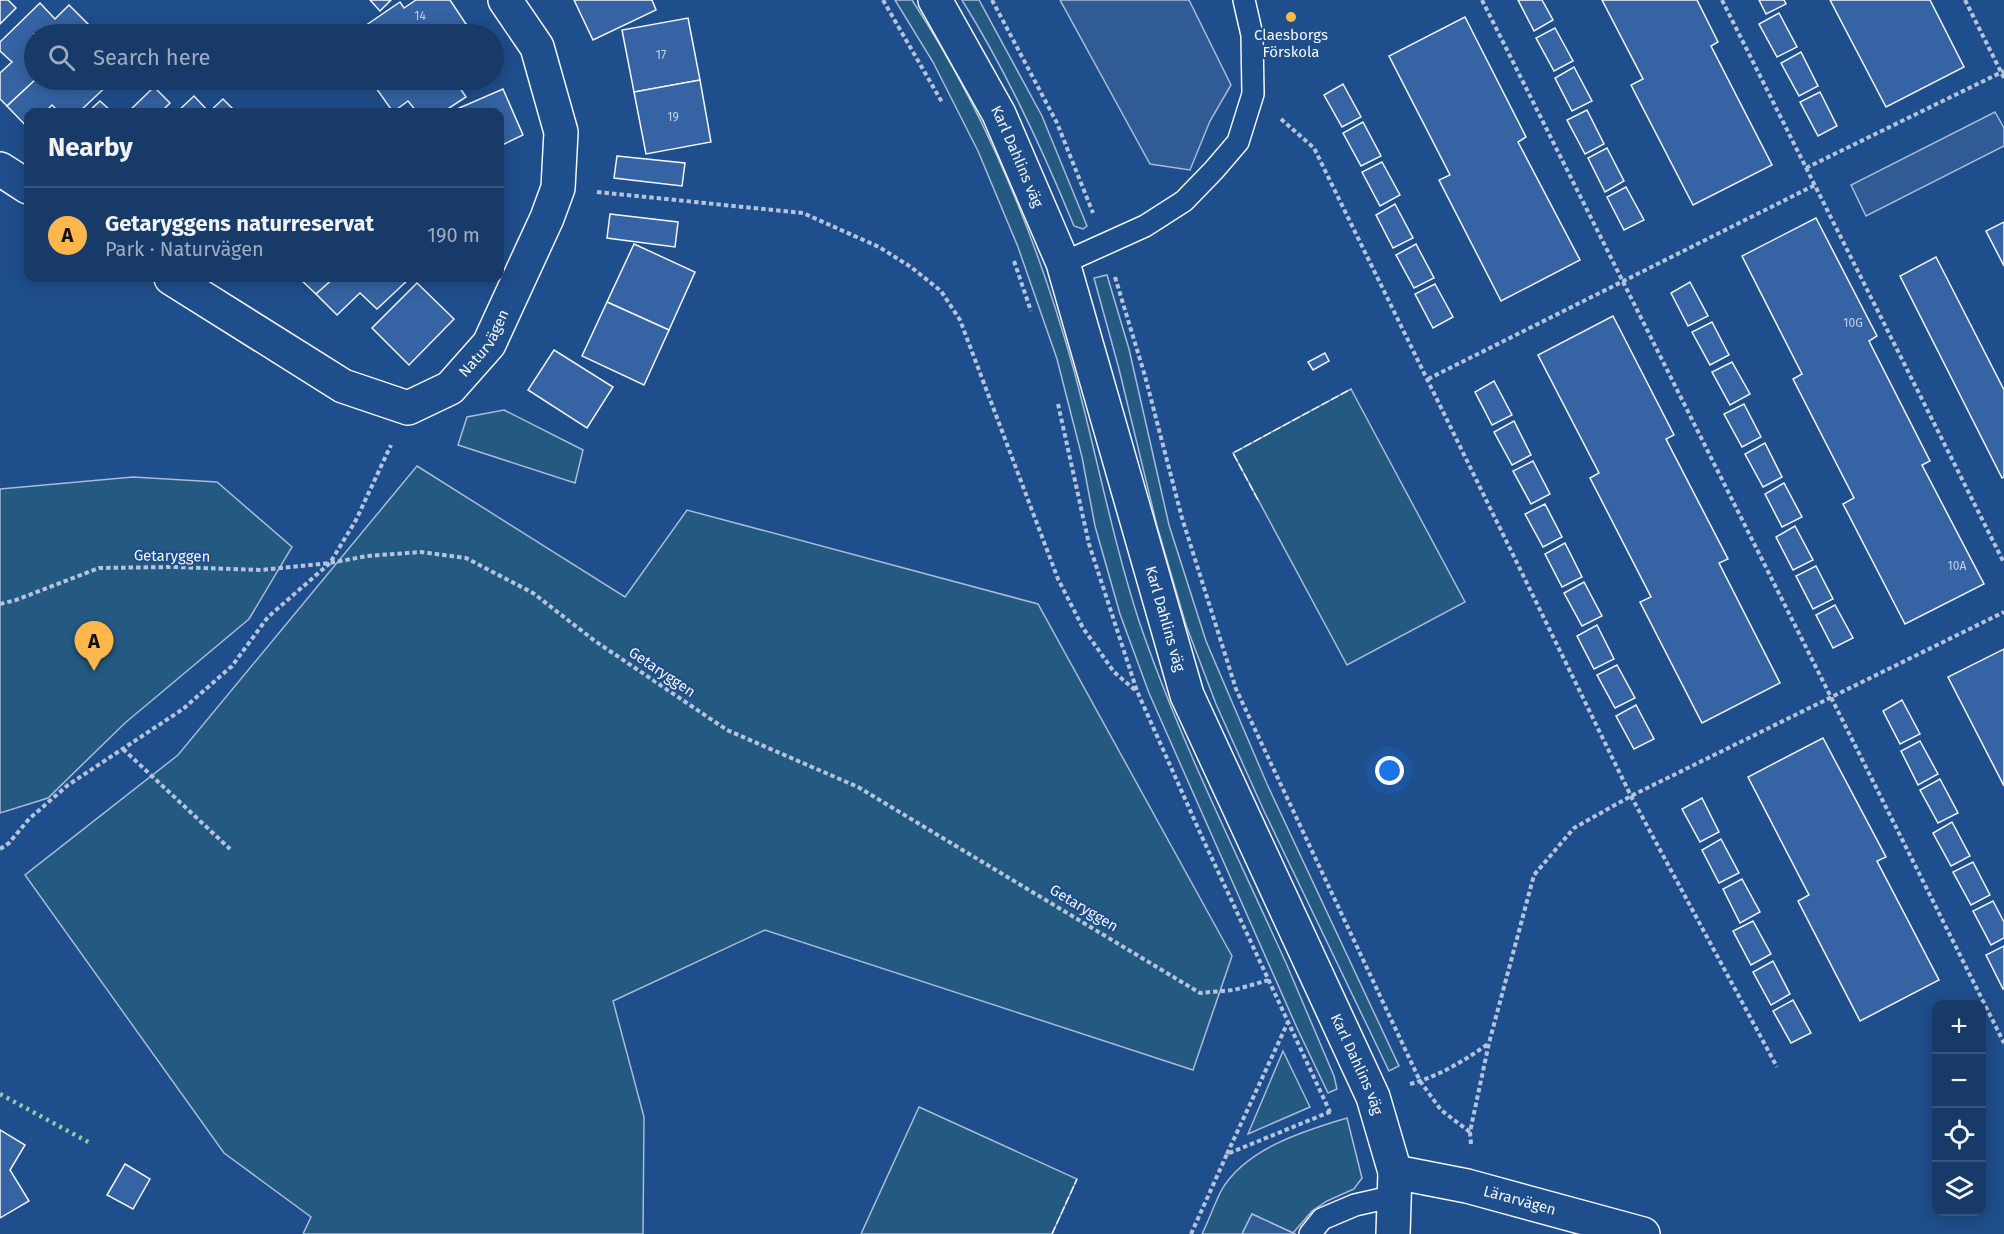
<!DOCTYPE html>
<html lang="en">
<head>
<meta charset="utf-8">
<style>
	body { margin:0; font-family:"Fira Sans",sans-serif; background:#244571; color:#f1f3f6 }
	.controls { position:absolute; right:18px; bottom:18px; display:grid; overflow:hidden; border-radius:12px; box-shadow:0 3px 15px #0003 }
	.controls button { width:54px; height:54px; display:grid; place-items:center; padding:0; border:0; border-bottom:2px solid #36547d; background:#173a69; color:#f1f3f6; font:30px sans-serif }
	.you { position:absolute; left:1390px; top:771px; width:21px; height:21px; margin:-15px; border:4px solid #fff; border-radius:50%; background:#1a73e8; box-shadow:0 0 0 9px #1a73e833 }
	.badge { display:grid; place-items:center; width:39px; height:39px; border-radius:50%; background:#ffb74d; color:#111; font-size:20px; font-weight:700 }
	.pin { position:absolute; translate:-50% -50px; filter:drop-shadow(0 2px 3px #0008) }
	.pin::after { content:''; position:absolute; top:32px; width:21px; height:18px; background:inherit; clip-path:polygon(0 0,100% 0,50% 100%) }
	.list { margin:0; padding:0; list-style:none }
	h2 { display:flex; justify-content:space-between; align-items:center; height:78px; margin:0; padding:0 24px; font-size:26px }
	h2 small { font-size:20px; font-weight:400; color:#9eadc0 }
	.list li { display:grid; grid-template-columns:39px 1fr auto; gap:18px; align-items:center; box-sizing:border-box; height:96px; padding:0 24px; border-top:2px solid #36547d }
	.list b { display:block; font-size:22px; white-space:nowrap }
	.list p { margin:0; font-size:20px; white-space:nowrap; color:#9eadc0 }
	.list em { font-size:20px; font-style:normal; color:#9eadc0 }
	.icon { flex:none; width:33px; height:33px; fill:none; stroke:currentColor; stroke-width:2; stroke-linecap:round; stroke-linejoin:round }
	.map { position:relative; flex:none; width:2004px; height:1234px; overflow:hidden }
	.search { position:absolute; background:#173a69; box-shadow:0 3px 15px #0003; left:24px; top:24px; width:480px; height:66px; display:flex; align-items:center; gap:15px; box-sizing:border-box; padding:0 21px; border-radius:33px; color:#9eadc0; font-size:22px }
	.panel { position:absolute; background:#173a69; box-shadow:0 3px 15px #0003; left:24px; top:108px; width:480px; height:174px; border-radius:12px }
	.map>svg:first-child { display:block }
	.green { fill:#245a82; stroke:#a8bbd7; stroke-width:1.5 }
	.parking { fill:#305b95; stroke:#a8bbd7; stroke-width:1.5 }
	.building { fill:#3563a3; stroke:#f2f6ff; stroke-width:1.5 }
	.lines { fill:none; stroke-linecap:round; stroke-linejoin:round }
	.lane-casing { stroke:#f2f6ff; stroke-width:24 }
	.street-casing { stroke:#f2f6ff; stroke-width:36 }
	.path { stroke:#b3c4dc; stroke-width:4; stroke-dasharray:4.5 3; stroke-linecap:butt }
	.lane { stroke:#1f4e8c; stroke-width:21 }
	.street { stroke:#1f4e8c; stroke-width:33 }
	.hedge { stroke:#97c8a6; stroke-width:4.5; stroke-dasharray:3 4.5; stroke-linecap:butt }
	.fence { stroke:#f2f6ff; stroke-width:1.5; stroke-dasharray:8 3; stroke-linecap:butt }
	.poi-dot { fill:#ffb74d; stroke:#1f4e8c; stroke-width:2 }
	.labels { text-anchor:middle; dominant-baseline:central; stroke-width:4.5; stroke-linejoin:round; paint-order:stroke }
	.number-label { font-size:12px; fill:#c3d1e8 }
	.poi-label { font-size:15px; fill:#f2f6ff; stroke:#1f4e8c }
	.street-label { font-size:15px; fill:#f2f6ff; stroke:#1f4e8c }
</style>
</head>
<body>
<div class="map">
<svg width="2004" height="1234" viewBox="0 0 2004 1234">
	<rect width="100%" height="100%" fill="#1f4e8c"/>
	<g class="green">
		<path d="M895 0H912C985 111 1037 239 1073 367 1096 451 1112 538 1139 621 1179 739 1235 850 1286 963 1302 1001 1318 1038 1334 1076L1337 1089 1328 1093 1297 1028 1149 693 1120 614 1095 526 1082 457 1057 359 1018 247 978 151 933 62Z"/>
		<path d="M962 0H979L1042 116 1087 226 1083 229 1074 226C1042 148 1007 72 962 0Z"/>
		<path d="M1107 275 1129 349 1169 525 1206 641 1267 784 1399 1066 1389 1071 1264 811 1216 704 1186 625 1157 526 1119 369 1094 278Z"/>
		<path d="M1351 389 1465 602 1347 665 1233 453Z"/>
		<path d="M504 410 583 450 575 483 458 445 467 417Z"/>
		<path d="M417 466 625 597 687 510 1038 604 1232 956 1193 1070 765 930 613 1001 644 1117 643 1234H303L311 1217 224 1153 25 875 178 755Z"/>
		<path d="M133 477 217 482 292 547 249 619 125 723 48 798 0 813V489Z"/>
		<path d="M1283 1051 1310 1107 1248 1134Z"/>
		<path d="M919 1107 1077 1179 1052 1234H861Z"/>
		<path d="M1347 1118 1362 1178 1354 1189 1327 1201 1312 1211 1293 1233 1252 1214 1242 1234H1202C1209 1220 1214 1205 1221 1191 1245 1149 1303 1131 1347 1118Z"/>
	</g>
	<g class="parking">
		<path d="M1060 0H1189L1231 85 1210 121 1190 170 1150 164Z"/>
		<path d="M1995 112 2004 128V146L1866 216 1851 185Z"/>
		<path d="M1252 1214 1293 1233 1296 1234H1242Z"/>
	</g>
	<g class="building">
		<path d="M0 0H8L16 8 0 24Z"/>
		<path d="M370 0H391L380 11Z"/>
		<path d="M416 0H450L466 24 451 34H363L359 30 400 2 404 8Z"/>
		<path d="M574 0H652L656 10 593 40Z"/>
		<path d="M1518 0H1542L1553 20 1534 31Z"/>
		<path d="M1602 0H1697L1718 42 1711 46 1772 165 1693 205 1631 85 1643 79Z"/>
		<path d="M1759 0H1784L1786 4 1766 14Z"/>
		<path d="M1830 0H1930L1964 67 1886 107Z"/>
		<path d="M40 3 55 19 69 5 90 26 81 34H34L35 80 7 106 0 99V73L12 62 0 51V42Z"/>
		<path d="M1779 13 1797 47 1777 57 1759 24Z"/>
		<path d="M1465 17 1526 137 1518 142 1580 260 1501 301 1439 180 1450 175 1389 56Z"/>
		<path d="M688 18 700 80 634 92 622 30Z"/>
		<path d="M466 24 474 34H451Z"/>
		<path d="M90 26 97 34H81Z"/>
		<path d="M1555 28 1573 61 1554 71 1536 38Z"/>
		<path d="M1801 52 1818 86 1799 96 1781 63Z"/>
		<path d="M1574 67 1592 101 1572 111 1555 78Z"/>
		<path d="M35 80H113L79 112H59L52 105 45 112H28V128L7 106Z"/>
		<path d="M370 80H388L376 88Z"/>
		<path d="M388 80H472L460 88 466 97 443 112H417L408 101 393 112 376 88Z"/>
		<path d="M700 80 711 142 646 154 634 92Z"/>
		<path d="M1343 84 1361 117 1342 127 1324 95Z"/>
		<path d="M154 87 170 103 161 112H128Z"/>
		<path d="M503 89 523 135 500 146V112H450Z"/>
		<path d="M1820 92 1837 126 1818 136 1800 102Z"/>
		<path d="M194 96 209 112 223 99 236 112H177Z"/>
		<path d="M100 101 112 112H88Z"/>
		<path d="M1587 110 1604 144 1585 154 1567 120Z"/>
		<path d="M1363 122 1381 156 1361 166 1343 133Z"/>
		<path d="M1607 148 1624 181 1605 192 1588 158Z"/>
		<path d="M617 156 685 163 682 186 614 178Z"/>
		<path d="M1382 162 1400 195 1380 206 1362 172Z"/>
		<path d="M1626 187 1644 220 1624 230 1607 197Z"/>
		<path d="M1395 204 1413 238 1393 248 1376 215Z"/>
		<path d="M610 214 678 222 675 247 607 238Z"/>
		<path d="M1816 218 1877 336 1869 341 1930 461 1922 465 1984 584 1905 624 1843 504 1854 498 1793 379 1802 374 1742 256Z"/>
		<path d="M2004 222V266L1986 231Z"/>
		<path d="M634 244 695 272 669 330 607 302Z"/>
		<path d="M1416 244 1434 278 1414 288 1396 255Z"/>
		<path d="M1936 257 2004 390V477L2002 478 1900 276Z"/>
		<path d="M299 278H334L316 294Z"/>
		<path d="M334 278H410L377 309 360 293 337 315 316 294Z"/>
		<path d="M1690 282 1708 316 1688 326 1671 293Z"/>
		<path d="M417 283 454 319 409 365 372 328Z"/>
		<path d="M1435 284 1453 317 1433 328 1415 294Z"/>
		<path d="M607 302 669 330 644 385 582 356Z"/>
		<path d="M1613 316 1674 435 1666 439 1728 559 1719 563 1780 683 1702 723 1640 602 1651 597 1590 478 1599 473 1538 355Z"/>
		<path d="M1712 322 1729 355 1710 365 1692 332Z"/>
		<path d="M554 350 613 387 587 428 528 390Z"/>
		<path d="M1325 353 1329 361 1313 370 1308 362Z"/>
		<path d="M1732 362 1750 394 1730 405 1712 372Z"/>
		<path d="M1494 381 1512 415 1492 425 1475 392Z"/>
		<path d="M1744 404 1761 437 1742 447 1724 414Z"/>
		<path d="M1514 421 1531 455 1512 465 1494 432Z"/>
		<path d="M1765 443 1782 477 1763 487 1745 454Z"/>
		<path d="M1533 461 1550 494 1531 504 1513 471Z"/>
		<path d="M1784 483 1802 517 1782 527 1765 494Z"/>
		<path d="M1545 504 1562 537 1543 547 1525 514Z"/>
		<path d="M1795 526 1813 560 1793 570 1776 537Z"/>
		<path d="M1565 543 1582 577 1562 587 1545 554Z"/>
		<path d="M1816 566 1833 599 1813 609 1796 576Z"/>
		<path d="M1584 582 1602 616 1582 626 1564 593Z"/>
		<path d="M1835 605 1853 638 1833 648 1816 615Z"/>
		<path d="M1597 625 1614 659 1594 669 1577 636Z"/>
		<path d="M2004 649V786L1948 677Z"/>
		<path d="M1617 665 1635 698 1615 708 1597 675Z"/>
		<path d="M1902 700 1920 734 1900 744 1883 711Z"/>
		<path d="M1636 705 1654 739 1634 749 1616 716Z"/>
		<path d="M1823 738 1886 857 1877 861 1939 980 1860 1021 1798 901 1809 895 1748 777Z"/>
		<path d="M1920 741 1938 774 1918 785 1901 751Z"/>
		<path d="M1940 779 1958 813 1938 823 1920 790Z"/>
		<path d="M1702 798 1719 832 1700 842 1682 809Z"/>
		<path d="M1952 822 1970 856 1951 866 1933 833Z"/>
		<path d="M1721 839 1739 873 1719 883 1702 850Z"/>
		<path d="M1973 862 1990 895 1971 905 1953 872Z"/>
		<path d="M1742 879 1760 912 1740 923 1723 889Z"/>
		<path d="M1993 901 2004 922V938L1991 945 1973 911Z"/>
		<path d="M1753 921 1771 954 1751 965 1733 931Z"/>
		<path d="M2004 946V988L2003 989 1986 955Z"/>
		<path d="M1773 961 1790 994 1771 1005 1753 972Z"/>
		<path d="M1793 1000 1811 1033 1791 1043 1773 1011Z"/>
		<path d="M0 1130 25 1145 10 1170 29 1201 0 1218Z"/>
		<path d="M125 1164 150 1179 133 1209 107 1195Z"/>
	</g>
	<g class="lines">
		<defs>
			<g id="lane">
				<path d="M1063 263 1145 226 1184 201 1214 170 1238 142 1253 94 1252 35 1244 0"/>
				<path d="M1310 1234 1322 1219 1355 1205 1395 1196"/>
			</g>
			<g id="street">
				<path id="s1" d="M935 0 999 114 1063 263 1187 695 1373 1097 1395 1172 1393 1234"/>
				<path d="M0 169 28 187"/>
				<path id="s2" d="M171 278 343 386 408 408 450 388 489 344 547 218 558 188 561 132 537 47 505 0"/>
				<path id="s3" d="M1395 1172 1467 1186 1643 1234"/>
			</g>
		</defs>
		<use href="#lane" class="lane-casing"/>
		<use href="#street" class="street-casing"/>
		<g class="path">
			<path d="M883 0 943 104"/>
			<path d="M992 0 1057 123 1093 213"/>
			<path d="M1482 0 2004 1043"/>
			<path d="M1722 0 2004 563"/>
			<path d="M1965 0 2004 78"/>
			<path d="M1281 119 1314 148 1631 796 1777 1067"/>
			<path d="M1806 168 2004 71"/>
			<path d="M597 192 803 213 879 247 911 267 941 291 960 320 1058 579 1083 628 1114 672 1135 690"/>
			<path d="M1014 261 1031 311"/>
			<path d="M1115 277 1145 376 1182 518 1236 689 1420 1081 1441 1110 1470 1132"/>
			<path d="M1428 379 1815 185"/>
			<path d="M1058 404 1089 544 1137 691 1202 837 1330 1112"/>
			<path d="M0 604 16 600 99 568 175 567 261 570 330 563 367 556 421 552 466 558 533 593 595 641 727 730 858 787 1200 993 1234 990 1269 980"/>
			<path d="M123 749 230 849"/>
			<path d="M0 849 9 843 29 819 68 785 183 709 232 666 268 617 330 563 356 520 391 445"/>
			<path d="M1410 1084C1439 1076 1464 1061 1488 1044"/>
			<path d="M1471 1144 1470 1132 1489 1043 1534 875 1574 828 1631 796 2004 612"/>
			<path d="M1227 1154 1288 1022"/>
			<path d="M1191 1234 1227 1154 1332 1111"/>
		</g>
		<use href="#lane" class="lane"/>
		<use href="#street" class="street"/>
		<path class="hedge" d="M0 1094 90 1143"/>
		<g class="fence">
			<path d="M1258 500 1233 453 1351 389"/>
			<path d="M1052 1234 1077 1179"/>
		</g>
	</g>
	<circle class="poi-dot" cx="1291" cy="17" r="6"/>
	<g class="labels">
		<g class="number-label">
			<text x="420" y="16">14</text>
			<text x="661" y="55">17</text>
			<text x="673" y="117">19</text>
			<text x="1853" y="323">10G</text>
			<text x="1957" y="566">10A</text>
		</g>
		<g class="poi-label">
			<text x="1291" y="35">Claesborgs<tspan x="1291" dy="17">Förskola</tspan></text>
		</g>
		<g class="street-label">
			<text stroke="none"><textPath href="#s1" startOffset="177">Karl Dahlins väg</textPath></text>
			<text stroke="none"><textPath href="#s2" startOffset="375">Naturvägen</textPath></text>
			<text transform="translate(172 556) rotate(1)">Getaryggen</text>
			<text stroke="none"><textPath href="#s1" startOffset="663">Karl Dahlins väg</textPath></text>
			<text transform="translate(662 672) rotate(34)">Getaryggen</text>
			<text transform="translate(1084 908) rotate(31)">Getaryggen</text>
			<text stroke="none"><textPath href="#s1" startOffset="1149">Karl Dahlins väg</textPath></text>
			<text stroke="none"><textPath href="#s3" startOffset="128">Lärarvägen</textPath></text>
		</g>
	</g>
</svg>
<div class="controls">
<button>+</button>
<button>−</button>
<button><svg class="icon" aria-label="locate" viewBox="0 0 24 24"><circle cx="12" cy="12" r="6"/><path d="M12 2v4M12 18v4M2 12h4M18 12h4"/></svg></button>
<button><svg class="icon" aria-label="layers" viewBox="0 0 24 24"><path d="M12 4l9 5-9 5-9-5zM3 14l9 5 9-5"/></svg></button>
</div>
<div class="you"></div>
<div class="pin badge" style="left:94px;top:671px">A</div>
<div class="search"><svg class="icon" aria-label="search" viewBox="0 0 24 24"><circle cx="10" cy="10" r="6"/><path d="M15 15l6 6"/></svg>Search here</div>
<section class="panel">
<h2>Nearby<small></small></h2>
<ul class="list">
<li><span class="badge">A</span><div><b>Getaryggens naturreservat</b><p>Park · Naturvägen</p></div><em>190 m</em></li>
</ul>
</section>
</div>
</body>
</html>
